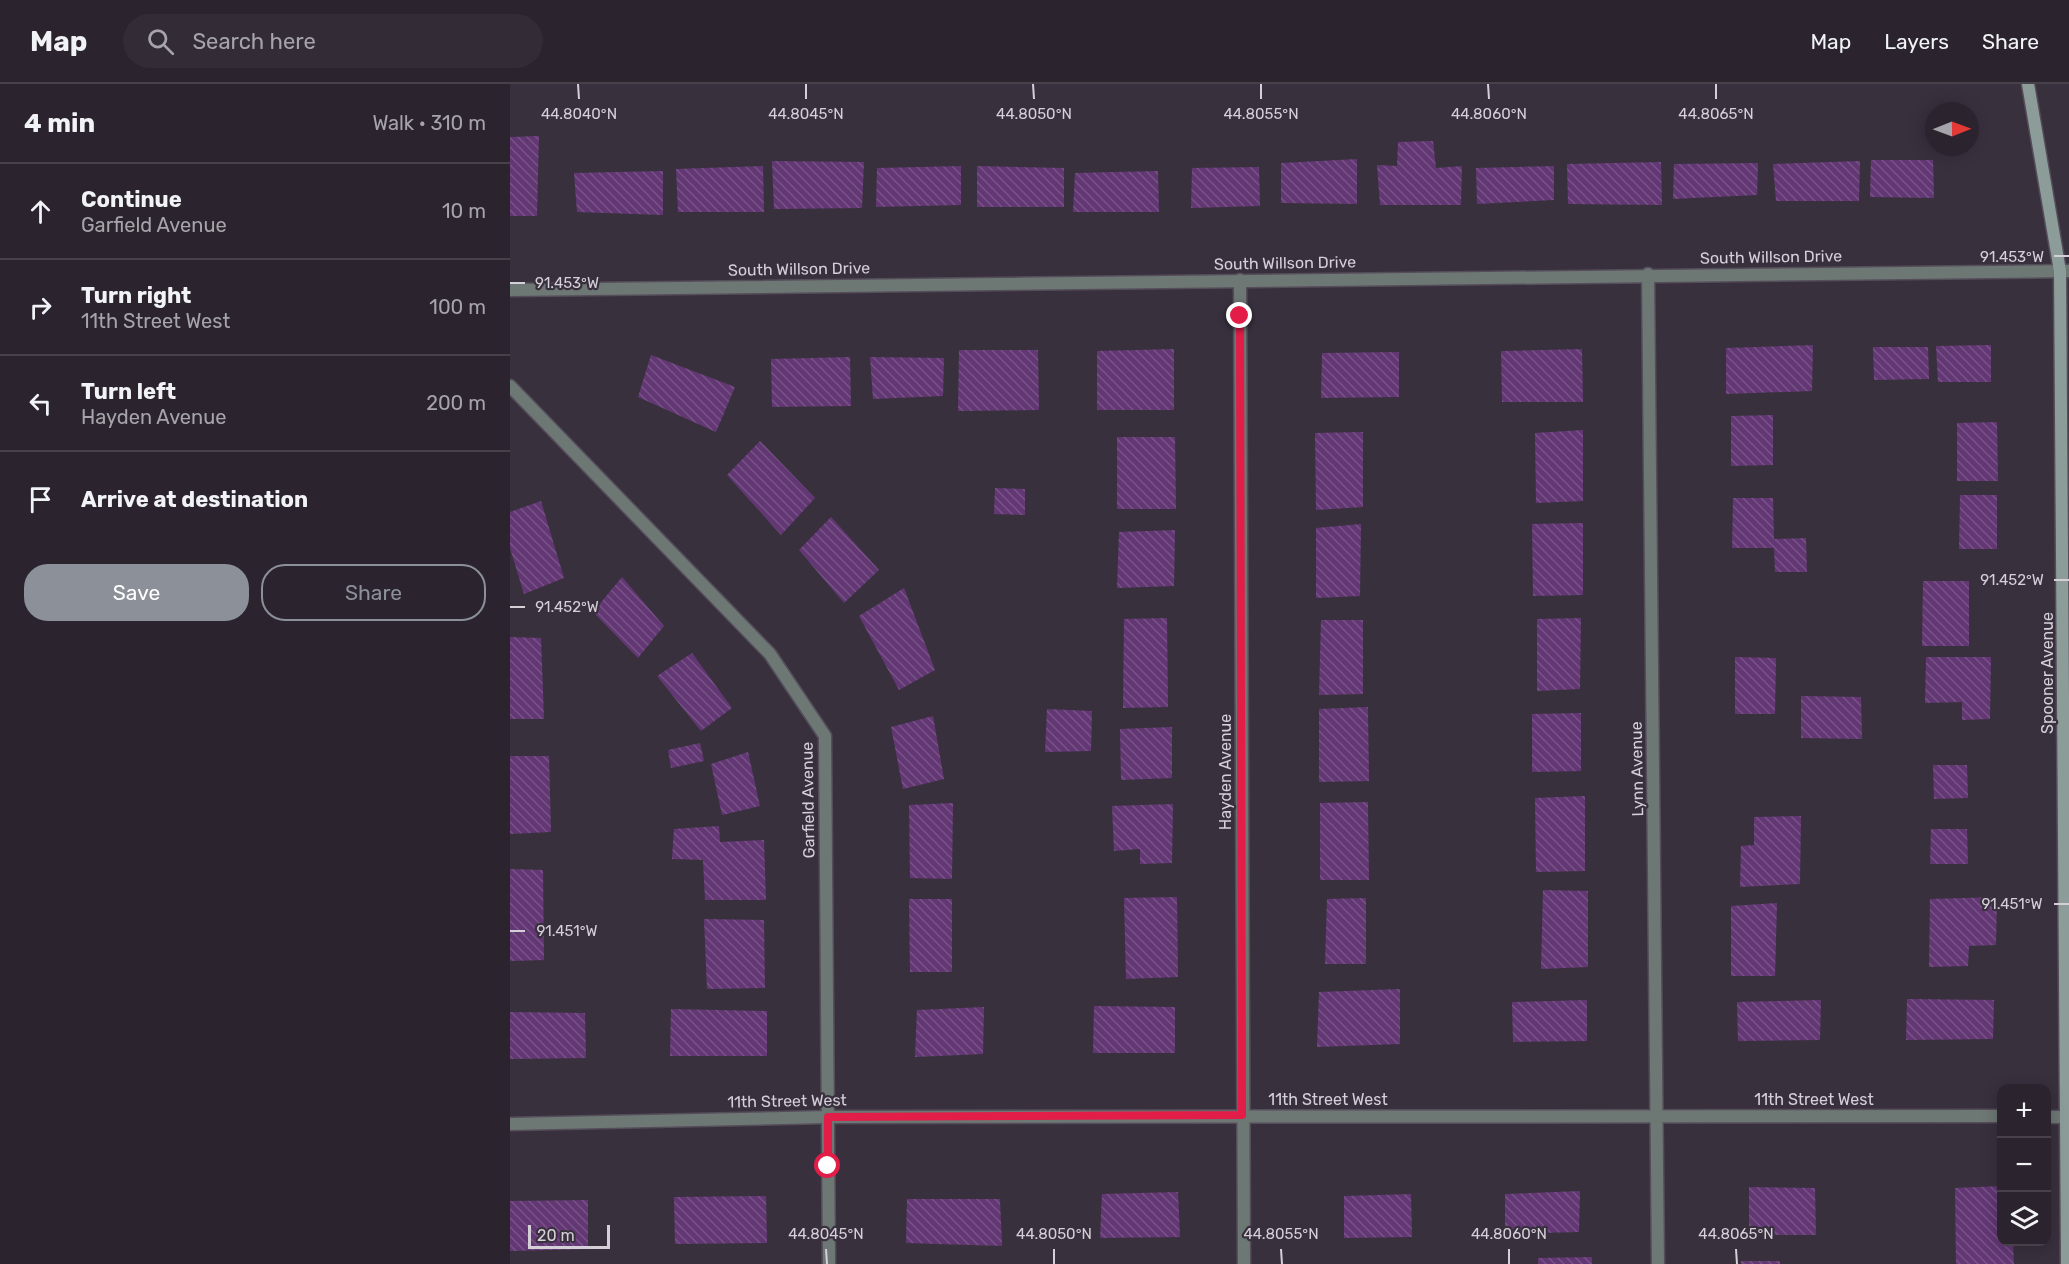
<!DOCTYPE html>
<html lang="en">
<head>
<meta charset="utf-8">
<style>
	body { margin:0; font-family:Rubik,sans-serif; background:#332c36; color:#f1f3f6 }
	.controls { position:absolute; right:18px; bottom:18px; display:grid; overflow:hidden; border-radius:12px; box-shadow:0 3px 15px #0003 }
	.controls button { width:54px; height:54px; display:grid; place-items:center; padding:0; border:0; border-bottom:2px solid #47414a; background:#2b242e; color:#f1f3f6; font:30px sans-serif }
	.compass { position:absolute; left:1415px; top:18px; width:54px; height:54px; border-radius:50%; background:#2b242e; box-shadow:0 3px 15px #0003; rotate:89deg }
	.scale { position:absolute; left:18px; bottom:15px; width:82px; box-sizing:border-box; padding-left:6px; border:3px solid #d5cfd8; border-top:0; font-size:16px; line-height:21px; white-space:nowrap; color:#d5cfd8; -webkit-text-stroke:4px #39303e; paint-order:stroke }
	.stop { position:absolute; width:18px; height:18px; margin:-14px; border:4px solid #e11d48; border-radius:50%; background:#fff }
	.stop.end { background:#e11d48; border-color:#fff; box-shadow:0 2px 6px #0008 }
	.list { margin:0; padding:0; list-style:none }
	h2 { display:flex; justify-content:space-between; align-items:center; height:78px; margin:0; padding:0 24px; font-size:26px }
	h2 small { font-size:20px; font-weight:400; color:#a6a4aa }
	.list li { display:grid; grid-template-columns:39px 1fr auto; gap:18px; align-items:center; box-sizing:border-box; height:96px; padding:0 24px; border-top:2px solid #47414a }
	.list b { display:block; font-size:22px; white-space:nowrap }
	.list p { margin:0; font-size:20px; white-space:nowrap; color:#a6a4aa }
	.list em { font-size:20px; font-style:normal; color:#a6a4aa }
	.actions { display:flex; gap:12px; padding:18px 24px }
	.actions a { flex:1; padding:14px 0; border:2px solid #8c9099; border-radius:24px; text-align:center; font-size:21px; color:#8c9099 }
	.actions .main { background:#8c9099; color:#fff }
	.icon { flex:none; width:33px; height:33px; fill:none; stroke:currentColor; stroke-width:2; stroke-linecap:round; stroke-linejoin:round }
	.map { position:relative; flex:none; width:1559px; height:1180px; overflow:hidden }
	header { display:flex; align-items:center; gap:36px; box-sizing:border-box; height:84px; padding:0 30px; background:#2b242e; border-bottom:2px solid #47414a }
	header strong { font-size:28px }
	nav { display:flex; gap:33px; margin-inline-start:auto; font-size:21px }
	.search { width:420px; height:54px; background:#332c36; display:flex; align-items:center; gap:15px; box-sizing:border-box; padding:0 21px; border-radius:33px; color:#a6a4aa; font-size:22px }
	main { display:flex }
	aside { flex:1; background:#2b242e }
	.map>svg:first-child { display:block }
	.building { fill:url(#building-back-hatch) }
	.lines { fill:none; stroke-linecap:round; stroke-linejoin:round }
	.street-casing { stroke:#554d5a; stroke-width:15 }
	.secondary-casing { stroke:#554d5a; stroke-width:15 }
	.street { stroke:#6d7774; stroke-width:12 }
	.secondary { stroke:#8c9c98; stroke-width:12 }
	.route { stroke:#e11d48; stroke-width:8 }
	.ticks { fill:none; stroke:#d5cfd8; stroke-width:2 }
	.labels { text-anchor:middle; dominant-baseline:central; stroke-width:4.5; stroke-linejoin:round; paint-order:stroke }
	.street-label { font-size:16px; fill:#d5cfd8; stroke:#39303e }
	.ticks-label { font-size:15px; text-anchor:middle; fill:#d5cfd8; stroke:#39303e; stroke-width:4.5; stroke-linejoin:round; paint-order:stroke }
</style>
</head>
<body>
<header>
<strong>Map</strong>
<div class="search"><svg class="icon" aria-label="search" viewBox="0 0 24 24"><circle cx="10" cy="10" r="6"/><path d="M15 15l6 6"/></svg>Search here</div>
<nav><a>Map</a><a>Layers</a><a>Share</a></nav>
</header>
<main>
<aside>
<h2>4 min<small>Walk · 310 m</small></h2>
<ul class="list">
<li><svg class="icon" aria-label="ahead" viewBox="0 0 24 24"><path d="M12 20V5M6 11l6-6 6 6"/></svg><div><b>Continue</b><p>Garfield Avenue</p></div><em>10 m</em></li>
<li><svg class="icon" aria-label="right" viewBox="0 0 24 24"><path d="M7 20v-9h11M14 6l5 5-5 5"/></svg><div><b>Turn right</b><p>11th Street West</p></div><em>100 m</em></li>
<li><svg class="icon" aria-label="left" viewBox="0 0 24 24"><path d="M17 20v-9H6M10 6l-5 5 5 5"/></svg><div><b>Turn left</b><p>Hayden Avenue</p></div><em>200 m</em></li>
<li><svg class="icon" aria-label="arrive" viewBox="0 0 24 24"><path d="M6 21V4h12l-3 4 3 4H6"/></svg><div><b>Arrive at destination</b></div></li>
</ul>
<div class="actions"><a class="main">Save</a><a>Share</a></div>
</aside>
<div class="map">
<svg width="1559" height="1180" viewBox="0 0 1559 1180">
	<defs>
		<pattern id="building-back-hatch" width="6" height="6" patternUnits="userSpaceOnUse" patternTransform="scale(1.5)"><rect width="6" height="6" fill="#623774"/><path d="M-1 5l2 2M0 0l6 6M5-1l2 2" fill="none" stroke="#785387"/></pattern>
	</defs>
	<rect width="100%" height="100%" fill="#39303e"/>
	<g class="building">
		<path d="M29 52 27 132H0V53Z"/>
		<path d="M923 57 926 84 952 82 951 121H870L867 81 887 82 888 58Z"/>
		<path d="M847 75V120L771 119V79Z"/>
		<path d="M1361 76H1423L1424 114 1360 113Z"/>
		<path d="M262 77 354 78 352 124 264 125Z"/>
		<path d="M1350 77 1349 117H1266L1263 80Z"/>
		<path d="M1151 78 1152 121 1058 120 1057 80Z"/>
		<path d="M1248 79 1247 111 1163 115 1164 80Z"/>
		<path d="M253 82 254 128H168L166 85Z"/>
		<path d="M451 82V121L366 123 367 84Z"/>
		<path d="M467 82 554 84V123H467Z"/>
		<path d="M1044 82V116L967 120 966 84Z"/>
		<path d="M749 83 750 122 681 124 682 84Z"/>
		<path d="M153 87V131L67 128 64 89Z"/>
		<path d="M648 87 649 128H563L565 89Z"/>
		<path d="M1303 261 1302 307 1216 310V264Z"/>
		<path d="M1481 261V298H1428L1426 262Z"/>
		<path d="M1363 263H1418L1419 295 1364 296Z"/>
		<path d="M664 265V326H587V267Z"/>
		<path d="M1072 265 1073 318H992L991 267Z"/>
		<path d="M449 266H528L529 326 448 327Z"/>
		<path d="M889 268V313L811 314 812 269Z"/>
		<path d="M141 271 225 303 206 348 128 313Z"/>
		<path d="M340 273 341 322 262 323 261 275Z"/>
		<path d="M360 273 434 274 433 312 363 315Z"/>
		<path d="M1263 331V381L1221 382V332Z"/>
		<path d="M1487 338 1488 397H1447V339Z"/>
		<path d="M1073 346V417L1026 419 1025 349Z"/>
		<path d="M853 348V423L806 426 805 349Z"/>
		<path d="M607 353H665L666 425H607Z"/>
		<path d="M250 357 305 414 271 451 217 391Z"/>
		<path d="M485 404 515 405V431L484 430Z"/>
		<path d="M1450 411H1487V465H1449Z"/>
		<path d="M1223 414H1263L1264 455 1296 454 1297 488H1265L1264 464H1222Z"/>
		<path d="M31 417 54 494 14 510 0 464V428Z"/>
		<path d="M321 433 369 486 334 519 289 466Z"/>
		<path d="M1073 439V511L1023 512 1022 440Z"/>
		<path d="M851 440 850 512 806 514V444Z"/>
		<path d="M665 446 664 502 607 504 609 448Z"/>
		<path d="M112 493 154 542 128 574 83 528Z"/>
		<path d="M1413 497H1459V562H1412Z"/>
		<path d="M394 504 425 586 389 606 349 532Z"/>
		<path d="M657 534 658 623 613 624 614 535Z"/>
		<path d="M1071 534 1070 605 1027 607V535Z"/>
		<path d="M811 536H853V610L809 611Z"/>
		<path d="M0 553 31 554 34 635H0Z"/>
		<path d="M182 569 222 624 191 647 147 592Z"/>
		<path d="M1225 573 1266 574 1265 630H1225Z"/>
		<path d="M1416 573H1481L1480 635 1452 636V618L1415 619Z"/>
		<path d="M1291 612 1351 613 1352 655 1291 654Z"/>
		<path d="M858 623 859 697 809 698V625Z"/>
		<path d="M537 625 582 627 581 667 535 668Z"/>
		<path d="M1071 629V687L1022 688V630Z"/>
		<path d="M423 632 434 695 393 705 381 643Z"/>
		<path d="M662 643V694L611 696 610 645Z"/>
		<path d="M190 659 194 677 161 684 158 666Z"/>
		<path d="M238 668 250 722 212 731 201 680Z"/>
		<path d="M0 672H39L41 748 0 750Z"/>
		<path d="M1423 681H1457L1458 714 1424 715Z"/>
		<path d="M1075 712V787L1026 788 1025 714Z"/>
		<path d="M858 718 859 796H810V719Z"/>
		<path d="M443 719 442 795 400 794 399 721Z"/>
		<path d="M663 720 662 779 630 780V765L604 767 602 722Z"/>
		<path d="M1291 732 1290 800 1230 803 1231 762 1244 761V733Z"/>
		<path d="M209 742 210 758 254 756 256 816H195L193 776 162 775 164 745Z"/>
		<path d="M1421 745H1457L1458 780H1420Z"/>
		<path d="M0 785 33 786 34 876 0 877Z"/>
		<path d="M1033 806 1078 807V883L1031 885Z"/>
		<path d="M667 813 668 893 616 895 614 814Z"/>
		<path d="M1487 813 1486 861 1459 862 1458 882 1419 883 1420 815Z"/>
		<path d="M856 814V880H815L817 815Z"/>
		<path d="M399 815H442V888H400Z"/>
		<path d="M1267 819 1265 892H1221V822Z"/>
		<path d="M194 835 254 836 255 904 197 905Z"/>
		<path d="M890 905V960L807 963 809 908Z"/>
		<path d="M1397 915 1484 916 1483 955 1396 956Z"/>
		<path d="M1077 916V957L1003 958 1002 918Z"/>
		<path d="M1311 916 1310 956 1228 957 1227 918Z"/>
		<path d="M584 922 665 923V969H583Z"/>
		<path d="M474 923 473 970 405 973 407 926Z"/>
		<path d="M161 925 257 927V972H160Z"/>
		<path d="M0 928 75 929 76 974 0 975Z"/>
		<path d="M1492 1102V1158H1503L1504 1180H1446L1445 1104Z"/>
		<path d="M1239 1103 1305 1104 1306 1151H1239Z"/>
		<path d="M1070 1107 1069 1148 995 1150V1110Z"/>
		<path d="M668 1108 670 1153 590 1154 592 1110Z"/>
		<path d="M901 1110 902 1153 834 1154V1112Z"/>
		<path d="M256 1112 257 1159 165 1160 164 1113Z"/>
		<path d="M397 1115H490L492 1162 396 1159Z"/>
		<path d="M78 1116V1165L0 1167V1117Z"/>
		<path d="M1082 1173V1180H1028V1174Z"/>
		<rect x="1231" y="1177" width="39" height="3"/>
	</g>
	<g class="lines">
		<defs>
			<g id="street">
				<path d="M1138 190 1148 1180"/>
				<path d="M730 196 734 1180"/>
				<path d="M0 206 1559 187"/>
				<path d="M0 302 260 570 315 652 319 1180"/>
				<path d="M1536 1033H1557"/>
				<path d="M0 1040 318 1033 1492 1032"/>
			</g>
			<path id="secondary" d="M1518 0 1550 187 1557 1180"/>
		</defs>
		<use href="#street" class="street-casing"/>
		<use href="#secondary" class="secondary-casing"/>
		<use href="#street" class="street"/>
		<use href="#secondary" class="secondary"/>
	</g>
	<g class="lines">
		<path class="route" d="M318 1082V1033L732 1031 730 232"/>
	</g>
	<path class="ticks" d="M68 0 69 15M296 0V15M523 0 524 15M751 0V15M978 0 979 15M1206 0V15M1544 172H1559M0 199H15M1544 496H1559M0 523H15M1544 820H1559M0 847H15M316 1165 317 1180M544 1165V1180M771 1165 772 1180M999 1165V1180M1226 1165 1227 1180"/>
	<g class="labels">
		<g class="street-label">
			<text transform="translate(1261 173) rotate(-1)">South Willson Drive</text>
			<text transform="translate(775 179) rotate(-1)">South Willson Drive</text>
			<text transform="translate(289 185) rotate(-1)">South Willson Drive</text>
			<text transform="translate(1537 589) rotate(-90)">Spooner Avenue</text>
			<text transform="translate(1127 685) rotate(-91)">Lynn Avenue</text>
			<text transform="translate(715 688) rotate(-90)">Hayden Avenue</text>
			<text transform="translate(298 716) rotate(-91)">Garfield Avenue</text>
			<text x="818" y="1015">11th Street West</text>
			<text x="1304" y="1015">11th Street West</text>
			<text transform="translate(277 1017) rotate(-1)">11th Street West</text>
		</g>
	</g>
	<g class="ticks-label">
		<text x="69" y="35">44.8040°N</text>
		<text x="296" y="35">44.8045°N</text>
		<text x="524" y="35">44.8050°N</text>
		<text x="751" y="35">44.8055°N</text>
		<text x="979" y="35">44.8060°N</text>
		<text x="1206" y="35">44.8065°N</text>
		<text x="1502" y="178">91.453°W</text>
		<text x="57" y="204">91.453°W</text>
		<text x="1502" y="501">91.452°W</text>
		<text x="57" y="528">91.452°W</text>
		<text x="1502" y="825">91.451°W</text>
		<text x="57" y="852">91.451°W</text>
		<text x="316" y="1155">44.8045°N</text>
		<text x="544" y="1155">44.8050°N</text>
		<text x="771" y="1155">44.8055°N</text>
		<text x="999" y="1155">44.8060°N</text>
		<text x="1226" y="1155">44.8065°N</text>
	</g>
</svg>
<div class="controls">
<button>+</button>
<button>−</button>
<button><svg class="icon" aria-label="layers" viewBox="0 0 24 24"><path d="M12 4l9 5-9 5-9-5zM3 14l9 5 9-5"/></svg></button>
</div>
<svg class="compass" viewBox="-18 -18 36 36"><path d="M0-13l5 13h-10z" fill="#e53935"/><path d="M0 13l5-13h-10z" fill="#a6a4aa"/></svg>
<div class="scale">20 m</div>
<div class="stop" style="left:318px;top:1082px"></div>
<div class="stop end" style="left:730px;top:232px"></div>
</div>
</main>
</body>
</html>
